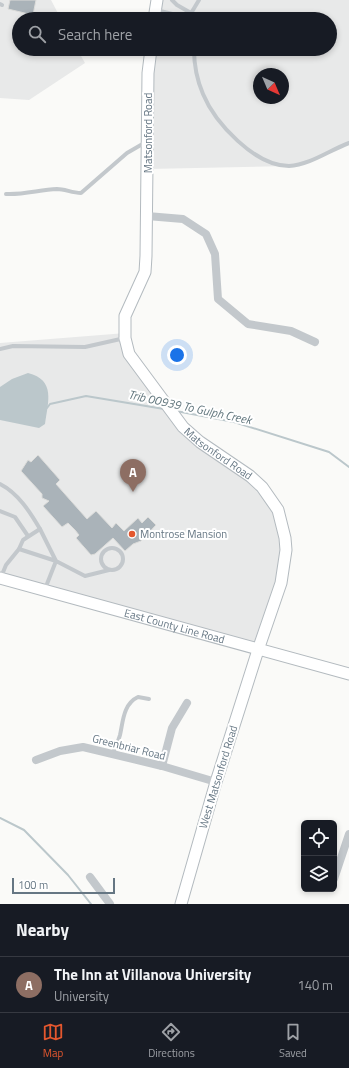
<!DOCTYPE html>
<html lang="en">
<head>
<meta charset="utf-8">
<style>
	body { margin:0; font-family:"Titillium Web",sans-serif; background:#242831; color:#f1f3f6 }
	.controls { position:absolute; right:12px; bottom:12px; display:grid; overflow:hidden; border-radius:6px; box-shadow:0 2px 6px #0003 }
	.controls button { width:36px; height:36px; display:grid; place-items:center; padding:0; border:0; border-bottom:1px solid #363941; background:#171b24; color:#f1f3f6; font:20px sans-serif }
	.compass { position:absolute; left:253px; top:68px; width:36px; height:36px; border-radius:50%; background:#171b24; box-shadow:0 2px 6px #0003; rotate:136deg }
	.scale { position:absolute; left:12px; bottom:10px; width:103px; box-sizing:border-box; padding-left:4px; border:2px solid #657683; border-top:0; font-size:11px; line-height:14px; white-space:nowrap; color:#657683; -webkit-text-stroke:3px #fff; paint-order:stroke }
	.you { position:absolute; left:177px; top:355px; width:14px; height:14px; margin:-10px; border:3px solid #fff; border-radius:50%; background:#1a73e8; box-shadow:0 0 0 6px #1a73e833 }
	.badge { display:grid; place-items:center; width:26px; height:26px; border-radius:50%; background:#e4572e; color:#fff; font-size:13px; font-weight:700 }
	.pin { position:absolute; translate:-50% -33px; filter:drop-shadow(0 1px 2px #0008) }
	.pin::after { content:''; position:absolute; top:21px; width:14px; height:12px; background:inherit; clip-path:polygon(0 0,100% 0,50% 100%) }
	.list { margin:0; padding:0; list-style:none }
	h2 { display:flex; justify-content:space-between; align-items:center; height:52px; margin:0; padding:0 16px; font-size:17px }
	h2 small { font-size:13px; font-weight:400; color:#9ea1a6 }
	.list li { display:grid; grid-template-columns:26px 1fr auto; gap:12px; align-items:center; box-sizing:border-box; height:56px; padding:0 16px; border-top:1px solid #363941 }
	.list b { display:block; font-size:15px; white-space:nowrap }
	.list p { margin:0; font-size:13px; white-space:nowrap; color:#9ea1a6 }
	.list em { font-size:13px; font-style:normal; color:#9ea1a6 }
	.icon { flex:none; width:22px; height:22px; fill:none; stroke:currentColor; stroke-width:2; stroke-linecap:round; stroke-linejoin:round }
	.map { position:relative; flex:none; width:349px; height:904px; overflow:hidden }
	.search { position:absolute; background:#171b24; box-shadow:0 2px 6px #0003; left:12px; right:12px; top:12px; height:44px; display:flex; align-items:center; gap:10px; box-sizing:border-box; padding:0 14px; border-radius:22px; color:#9ea1a6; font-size:15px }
	.sheet { height:108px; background:#171b24 }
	nav { display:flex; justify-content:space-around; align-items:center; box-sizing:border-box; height:56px; border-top:1px solid #363941; background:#171b24; font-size:11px; color:#9ea1a6 }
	nav a { display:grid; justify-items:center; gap:2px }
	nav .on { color:#e4572e }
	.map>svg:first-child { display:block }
	.built { fill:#e8e9e9; fill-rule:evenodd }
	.water { fill:#bbc7cb }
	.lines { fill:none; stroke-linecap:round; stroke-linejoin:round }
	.stream { stroke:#bbc7cb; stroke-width:2 }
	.building { fill:#aab3b9; stroke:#dcdcda }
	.secondary-casing { stroke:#b3babf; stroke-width:13 }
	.lane { stroke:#c3c8cc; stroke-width:4 }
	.street { stroke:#c3c8cc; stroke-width:8 }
	.secondary { stroke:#fff; stroke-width:11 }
	.poi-dot { fill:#e4572e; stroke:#fff; stroke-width:1.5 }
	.labels { text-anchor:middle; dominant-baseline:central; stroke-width:4; stroke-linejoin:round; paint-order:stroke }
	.street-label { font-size:11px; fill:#657683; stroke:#fff }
	.poi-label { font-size:11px; fill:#657683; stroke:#fff; text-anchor:start }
	.water-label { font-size:12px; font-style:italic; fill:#60757c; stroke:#fff }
</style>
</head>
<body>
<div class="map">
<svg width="349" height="904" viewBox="0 0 349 904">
	<rect width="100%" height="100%" fill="#fafaf8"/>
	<g class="built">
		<path d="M0 0H51L61 19H19V49H77L85 63 29 100 0 98Z"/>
		<path d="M157 0H349V143L306 162 289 166 148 169 151 49H330V19H154ZM259 74H283V98H259Z"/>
		<path d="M126 333 129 354 183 427 271 498 286 550 258 650 0 578V343Z"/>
	</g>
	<path class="water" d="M28 373C56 380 48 402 45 424L39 428 0 420V387L12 379Z"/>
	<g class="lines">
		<g class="stream">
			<path d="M47 408 50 404 86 396 164 409"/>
			<path d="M176 411 234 422 329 452 349 467"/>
			<path d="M0 818 24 830 68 875 91 904"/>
		</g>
	</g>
	<g class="building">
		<path d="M10 0H36L33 15 8 9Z"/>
		<path d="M38 455 60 480 56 484 87 519 96 511 112 528 116 523 124 531 138 518 142 523 148 517 156 525 141 541 133 544 125 551 113 538 95 554 91 555 76 538 79 535 75 530 68 523 62 527 43 506 49 501 42 498V494L21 471 28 460 31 462Z"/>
	</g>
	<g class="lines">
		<defs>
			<g id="secondary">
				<path d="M154 19 157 0"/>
				<path id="s1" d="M151 49 148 73 146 256 145 272 125 316V338L129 354 183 427 200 442 250 476 262 487 278 510 285 538 286 550 281 583 258 650 216 782 181 904"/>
				<path id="s2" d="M0 578 349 674"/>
			</g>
		</defs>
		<use href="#secondary" class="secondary-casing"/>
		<g class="lane">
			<path d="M172 0 177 5 191 13"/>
			<path d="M0 4 2 5"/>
			<path d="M156 10 189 18"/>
			<path d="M190 15 199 0"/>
			<path d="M194 49C194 64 197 80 203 94 215 123 255 166 289 166 310 165 330 150 349 143"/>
			<path d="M6 194C23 195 39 190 57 189 65 189 72 193 81 193L127 153 146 142"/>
			<path d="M0 349 13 346 85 347 125 338"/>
			<path d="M0 484C18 493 30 512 40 529"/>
			<path d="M0 511 15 517 28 536"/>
			<circle cx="112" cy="559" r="11"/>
			<path d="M1 577 6 565 19 549"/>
			<path d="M45 589 56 561 40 529 23 540 19 549 56 561 85 576 109 570"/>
			<path d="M113 753C115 748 118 742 120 735 123 722 123 704 138 697L149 699"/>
		</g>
		<g class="street">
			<path d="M147 216 183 219 206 234 215 254 218 299 248 324 291 331 315 342"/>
			<path d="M36 760 60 751 83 747 162 766 216 782"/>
			<path d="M162 766 172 728 187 703"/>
			<path d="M90 877 110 904"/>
			<path d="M334 879 349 834"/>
		</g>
		<use href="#secondary" class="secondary"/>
	</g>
	<circle class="poi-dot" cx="132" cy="534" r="4"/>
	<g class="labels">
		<g class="street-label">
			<text transform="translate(148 133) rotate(-90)">Matsonford Road</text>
			<text stroke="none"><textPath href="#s1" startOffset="445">Matsonford Road</textPath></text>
			<text stroke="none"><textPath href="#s2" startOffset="181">East County Line Road</textPath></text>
			<text transform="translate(129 747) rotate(14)">Greenbriar Road</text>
			<text transform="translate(218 777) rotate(-73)">West Matsonford Road</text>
		</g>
		<g class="poi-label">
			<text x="140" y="534">Montrose Mansion</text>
		</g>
		<g class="water-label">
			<text transform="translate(190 407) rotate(12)">Trib 00939 To Gulph Creek</text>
		</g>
	</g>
</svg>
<div class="controls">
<button><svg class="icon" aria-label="locate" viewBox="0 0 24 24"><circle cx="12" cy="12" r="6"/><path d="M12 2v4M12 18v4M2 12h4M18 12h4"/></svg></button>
<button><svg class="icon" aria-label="layers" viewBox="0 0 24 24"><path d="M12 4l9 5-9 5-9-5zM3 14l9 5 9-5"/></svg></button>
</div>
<svg class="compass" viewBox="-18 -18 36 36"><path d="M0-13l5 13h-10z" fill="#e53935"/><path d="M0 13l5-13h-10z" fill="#9ea1a6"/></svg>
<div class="scale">100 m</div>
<div class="you"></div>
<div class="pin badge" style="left:133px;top:492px;background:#8d6e63">A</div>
<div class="search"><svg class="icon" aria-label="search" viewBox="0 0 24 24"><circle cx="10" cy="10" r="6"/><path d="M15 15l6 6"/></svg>Search here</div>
</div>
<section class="sheet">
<h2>Nearby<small></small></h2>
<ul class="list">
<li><span class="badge" style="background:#8d6e63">A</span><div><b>The Inn at Villanova University</b><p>University</p></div><em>140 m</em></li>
</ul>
</section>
<nav>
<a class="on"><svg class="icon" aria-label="map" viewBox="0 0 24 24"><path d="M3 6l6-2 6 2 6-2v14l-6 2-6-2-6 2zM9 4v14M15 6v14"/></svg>Map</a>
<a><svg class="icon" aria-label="directions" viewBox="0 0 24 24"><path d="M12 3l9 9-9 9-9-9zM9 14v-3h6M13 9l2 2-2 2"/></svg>Directions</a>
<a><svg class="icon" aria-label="saved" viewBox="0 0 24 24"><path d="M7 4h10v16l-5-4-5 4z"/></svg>Saved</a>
</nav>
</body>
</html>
